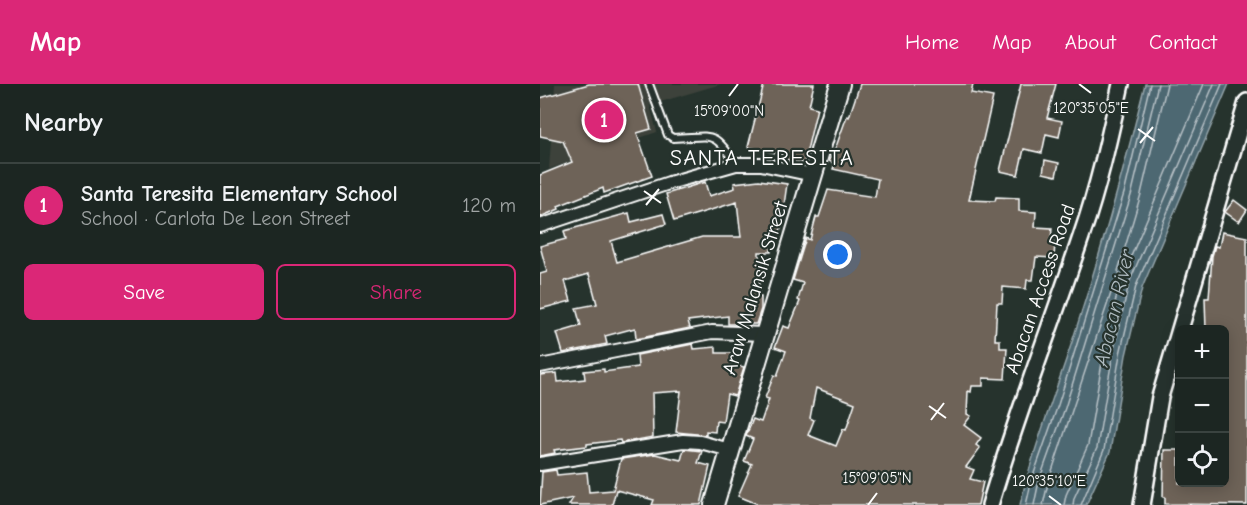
<!DOCTYPE html>
<html lang="en">
<head>
<meta charset="utf-8">
<style>
	body { margin:0; font-family:"Comic Neue",sans-serif; background:#252e2a; color:#f1f3f6 }
	.controls { position:absolute; right:18px; bottom:18px; display:grid; overflow:hidden; border-radius:9px; box-shadow:0 3px 15px #0003 }
	.controls button { width:54px; height:54px; display:grid; place-items:center; padding:0; border:0; border-bottom:2px solid #3a4340; background:#1c2622; color:#f1f3f6; font:30px sans-serif }
	.you { position:absolute; left:298px; top:171px; width:21px; height:21px; margin:-15px; border:4px solid #fff; border-radius:50%; background:#1a73e8; box-shadow:0 0 0 9px #1a73e833 }
	.badge { display:grid; place-items:center; width:39px; height:39px; border-radius:50%; background:#db2777; color:#fff; font-size:20px; font-weight:700 }
	.pin { position:absolute; translate:-50% -50%; border:3px solid #fff; box-shadow:0 2px 6px #0006 }
	.list { margin:0; padding:0; list-style:none }
	h2 { display:flex; justify-content:space-between; align-items:center; height:78px; margin:0; padding:0 24px; font-size:26px }
	h2 small { font-size:20px; font-weight:400; color:#a0a5a5 }
	.list li { display:grid; grid-template-columns:39px 1fr auto; gap:18px; align-items:center; box-sizing:border-box; height:84px; padding:0 24px; border-top:2px solid #3a4340 }
	.list b { display:block; font-size:22px; white-space:nowrap }
	.list p { margin:0; font-size:20px; white-space:nowrap; color:#a0a5a5 }
	.list em { font-size:20px; font-style:normal; color:#a0a5a5 }
	.actions { display:flex; gap:12px; padding:18px 24px }
	.actions a { flex:1; padding:14px 0; border:2px solid #db2777; border-radius:9px; text-align:center; font-size:21px; color:#db2777 }
	.actions .main { background:#db2777; color:#fff }
	.icon { flex:none; width:33px; height:33px; fill:none; stroke:currentColor; stroke-width:2; stroke-linecap:round; stroke-linejoin:round }
	.map { position:relative; flex:none; width:707px; height:421px; overflow:hidden }
	header { display:flex; align-items:center; gap:36px; box-sizing:border-box; height:84px; padding:0 30px; background:#db2777; color:#fff }
	header strong { font-size:28px }
	nav { display:flex; gap:33px; margin-inline-start:auto; font-size:21px }
	main { display:flex }
	aside { flex:1; background:#1c2622 }
	.map>svg:first-child { display:block }
	.built { fill:#3c423a }
	.water { fill:#4d6772; stroke:#94a4aa; stroke-width:1.5 }
	.lines { fill:none; stroke-linecap:round; stroke-linejoin:round }
	.shore { stroke:#b8c2c7; stroke-width:1.5 }
	.building { fill:#6e6458; stroke:#fff; stroke-width:1.5; fill-rule:evenodd }
	.service-casing { stroke:#fff; stroke-width:10 }
	.minor-casing { stroke:#fff; stroke-width:16 }
	.tertiary-casing { stroke:#fff; stroke-width:20 }
	.secondary-casing { stroke:#fff; stroke-width:22 }
	.service { stroke:#26332d; stroke-width:6 }
	.minor { stroke:#26332d; stroke-width:12 }
	.tertiary { stroke:#26332d; stroke-width:15 }
	.secondary { stroke:#26332d; stroke-width:18 }
	.ticks { fill:none; stroke:#fff; stroke-width:2 }
	.labels { text-anchor:middle; dominant-baseline:central; stroke-width:4.5; stroke-linejoin:round; paint-order:stroke }
	.street-label { font-size:20px; fill:#fff; stroke:#26332d }
	.water-label { font-size:21px; font-style:italic; fill:#afbbc0; stroke:#26332d }
	.quarter-label { font-size:22px; letter-spacing:1.5px; fill:#fff; stroke:#26332d }
	.ticks-label { font-size:15px; text-anchor:middle; fill:#fff; stroke:#26332d; stroke-width:4.5; stroke-linejoin:round; paint-order:stroke }
</style>
</head>
<body>
<header>
<strong>Map</strong>
<nav><a>Home</a><a>Map</a><a>About</a><a>Contact</a></nav>
</header>
<main>
<aside>
<h2>Nearby<small></small></h2>
<ul class="list">
<li><span class="badge">1</span><div><b>Santa Teresita Elementary School</b><p>School · Carlota De Leon Street</p></div><em>120 m</em></li>
</ul>
<div class="actions"><a class="main">Save</a><a>Share</a></div>
</aside>
<div class="map">
<svg width="707" height="421" viewBox="0 0 707 421">
	<rect width="100%" height="100%" fill="#26332d"/>
	<filter id="ink" filterUnits="userSpaceOnUse"><feTurbulence type="fractalNoise" baseFrequency=".0167" numOctaves="2"/><feDisplacementMap in="SourceGraphic" scale="12" xChannelSelector="R" yChannelSelector="G"/><feConvolveMatrix kernelMatrix="1 2 1 2 8 2 1 2 1" color-interpolation-filters="sRGB"/></filter>
	<g filter="url(#ink)">
		<path class="built" d="M15 0H181L110 21 117 48 9 85Z"/>
		<path class="water" d="M605 0H689L602 204 586 271 570 368 546 421H480C493 365 515 310 533 255 560 171 584 86 605 0Z"/>
		<g class="lines">
			<g class="shore">
				<path d="M627 0 601 110 578 187 580 191 584 189 664 0"/>
				<path d="M486 421 492 395 518 321 585 106 610 0"/>
				<path d="M494 421 499 397 525 324 592 108 618 0"/>
				<path d="M503 421 508 399 571 209 575 207 577 210 564 267 548 361 526 411 524 421"/>
				<path d="M533 421 534 414 557 364 573 269 589 199 674 0"/>
				<path d="M541 421 564 366 580 270 596 202 682 0"/>
			</g>
		</g>
		<g class="building">
			<path d="M49 0H98L111 45 97 49 112 92 64 109 63 104 18 122 19 125 0 133V91L32 78 23 57 0 52V14Z"/>
			<path d="M224 0H274L269 22 277 24 264 79 244 75 245 71 208 63Z"/>
			<path d="M320 0H433L431 9 453 13 429 116 455 117 456 113 479 114V127L496 128 495 143 512 144 511 158H515L514 174 496 173 493 196H487L486 205 463 203 462 219H457L455 256H460V264H467L465 295 443 294V302H432L431 308 428 307 427 330 431 332 424 341 441 354 436 361 440 364 426 383 434 386 430 395 443 398 438 421H220L198 412 212 380 204 377 213 355 206 352 213 335 221 338 229 315 225 314 234 291 237 292 246 267 235 263 243 242 249 244 260 217 258 216 263 199 253 196 266 154 270 156 276 133H279L288 106 335 113 338 95 293 85 295 80 289 77 297 60 307 32 309 33ZM276 304 315 319 306 346 303 345 296 362 268 351 274 336 270 334Z"/>
			<path d="M481 0H516L507 34 522 37 519 53 506 50 502 69 484 65 478 91 460 87Z"/>
			<path d="M505 76 519 79 516 92 503 89Z"/>
			<path d="M219 96 247 100 240 149 231 148V168H219V213H221V225L216 240H188V232L148 237 150 244 96 255 95 244 65 252 67 260 23 269 17 249 41 242 36 224 57 220 49 190 25 197 31 217 0 225V190L7 188 0 162 26 155 24 147 89 129 91 138 123 130 126 140 71 157 77 178 162 153H201L197 118 134 137 126 110 165 98 169 112 195 104 194 99Z"/>
			<path d="M694 116 707 126 699 138 685 128Z"/>
			<path d="M682 148 707 153V421L625 420V413H623L624 366H639V399H684V246H666L665 214H669L672 172 675 162 679 163Z"/>
			<path d="M153 260 154 265 176 263V269H192V280L204 283 195 312 187 310 183 338 176 337 175 348 166 347V351L136 348 141 307 112 309 113 353 81 359 80 356 47 360V362L14 366 15 369 0 372V291L17 289 18 298 45 295 44 287 64 285V288L98 283 97 271Z"/>
			<path d="M144 365 162 367 158 379 170 382 161 421H112L114 416 76 406 72 421H29L33 414 0 421 2 388 16 386 17 391 47 388 49 408 73 406 81 375 115 370 141 376Z"/>
		</g>
		<g class="lines">
			<defs>
				<path id="service" d="M109 0 128 51 133 54C173 53 172 45 196 80"/>
				<g id="minor">
					<path d="M0 142 129 99 196 80H221L273 91"/>
					<path d="M0 282 172 248 224 250"/>
					<path d="M0 380 143 357 160 358 190 366"/>
				</g>
				<g id="tertiary">
					<path d="M450 421C477 329 512 240 542 150 559 101 570 50 581 0"/>
					<path d="M602 421 620 313 707 18"/>
				</g>
				<path id="secondary" d="M174 421 300 0"/>
			</defs>
			<use href="#service" class="service-casing"/>
			<use href="#minor" class="minor-casing"/>
			<use href="#tertiary" class="tertiary-casing"/>
			<use href="#secondary" class="secondary-casing"/>
			<use href="#service" class="service"/>
			<use href="#minor" class="minor"/>
			<use href="#tertiary" class="tertiary"/>
			<use href="#secondary" class="secondary"/>
		</g>
	</g>
	<path class="ticks" d="M539 0 551 9M189 12 198 0M598 45 615 57M600 59 613 43M104 107 121 119M106 121 119 105M389 322 406 334M391 336 404 319M509 412 521 421M328 421 337 409"/>
	<g class="labels">
		<g class="street-label">
			<text transform="translate(215 204) rotate(-73)">Araw Malansik Street</text>
			<text transform="translate(500 205) rotate(-71)">Abacan Access Road</text>
		</g>
		<g class="water-label">
			<text transform="translate(574 224) rotate(-77)">Abacan River</text>
		</g>
		<g class="quarter-label">
			<text x="222" y="74">SANTA TERESITA</text>
		</g>
	</g>
	<g class="ticks-label">
		<text x="551" y="29">120°35'05"E</text>
		<text x="189" y="32">15°09'00"N</text>
		<text x="337" y="399">15°09'05"N</text>
		<text x="509" y="402">120°35'10"E</text>
	</g>
</svg>
<div class="controls">
<button>+</button>
<button>−</button>
<button><svg class="icon" aria-label="locate" viewBox="0 0 24 24"><circle cx="12" cy="12" r="6"/><path d="M12 2v4M12 18v4M2 12h4M18 12h4"/></svg></button>
</div>
<div class="you"></div>
<div class="pin badge" style="left:64px;top:36px">1</div>
</div>
</main>
</body>
</html>
